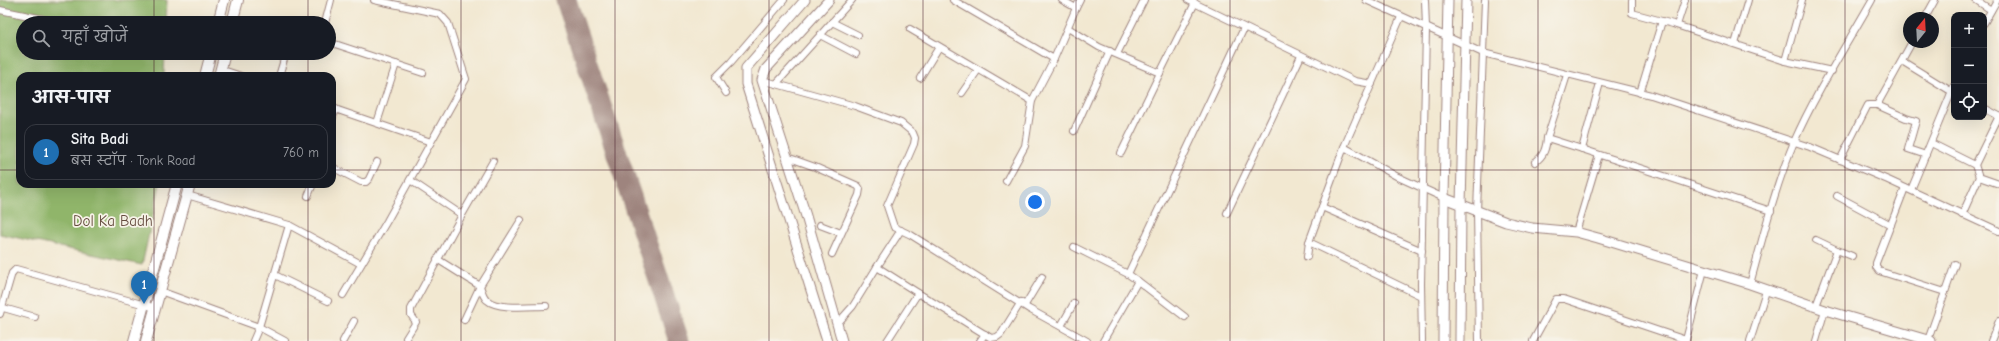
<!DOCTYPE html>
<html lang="hi">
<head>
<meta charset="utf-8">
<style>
	body { margin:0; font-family:"Comic Neue","Playpen Sans Deva",sans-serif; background:#20242c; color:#f1f3f6 }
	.controls { position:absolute; right:12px; top:12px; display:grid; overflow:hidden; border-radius:8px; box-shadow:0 4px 16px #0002 }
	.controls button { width:36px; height:36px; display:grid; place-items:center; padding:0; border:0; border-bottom:1px solid #363941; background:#171b24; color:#f1f3f6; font:20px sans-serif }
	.compass { position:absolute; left:1903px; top:12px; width:36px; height:36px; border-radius:50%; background:#171b24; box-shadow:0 4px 16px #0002; rotate:18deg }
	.you { position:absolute; left:1035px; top:202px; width:14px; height:14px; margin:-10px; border:3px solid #fff; border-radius:50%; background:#1a73e8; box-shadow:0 0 0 6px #1a73e833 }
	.badge { display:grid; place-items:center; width:26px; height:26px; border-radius:50%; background:#1f6fb2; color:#fff; font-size:13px; font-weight:700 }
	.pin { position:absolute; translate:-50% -33px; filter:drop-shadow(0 1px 2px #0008) }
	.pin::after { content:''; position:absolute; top:21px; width:14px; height:12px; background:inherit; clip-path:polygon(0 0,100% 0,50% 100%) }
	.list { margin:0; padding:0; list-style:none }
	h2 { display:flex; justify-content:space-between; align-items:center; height:52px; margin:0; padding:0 16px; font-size:17px }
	h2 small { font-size:13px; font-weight:400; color:#9ea1a6 }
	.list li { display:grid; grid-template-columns:26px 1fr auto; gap:12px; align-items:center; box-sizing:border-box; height:56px; margin:0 8px 8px; padding:0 8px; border:1px solid #363941; border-radius:12px }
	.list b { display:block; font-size:15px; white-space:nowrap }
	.list p { margin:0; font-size:13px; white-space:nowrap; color:#9ea1a6 }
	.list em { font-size:13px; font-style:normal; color:#9ea1a6 }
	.icon { flex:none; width:22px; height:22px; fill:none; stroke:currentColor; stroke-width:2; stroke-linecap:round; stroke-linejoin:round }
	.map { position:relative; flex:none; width:1999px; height:341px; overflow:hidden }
	.search { position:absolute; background:#171b24; box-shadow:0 4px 16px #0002; left:16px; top:16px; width:320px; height:44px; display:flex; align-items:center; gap:10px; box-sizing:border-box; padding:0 14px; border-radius:22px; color:#9ea1a6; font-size:15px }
	.panel { position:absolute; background:#171b24; box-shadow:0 4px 16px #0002; left:16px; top:72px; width:320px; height:116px; border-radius:12px }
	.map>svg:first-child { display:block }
	.forest { fill:#90b56a; stroke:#6d6a4a }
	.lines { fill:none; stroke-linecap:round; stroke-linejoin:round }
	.taxiway { stroke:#9e847e; stroke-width:21 }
	.street-casing { stroke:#9e847e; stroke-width:8 }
	.secondary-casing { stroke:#9e847e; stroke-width:11 }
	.primary-casing { stroke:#9e847e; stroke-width:12 }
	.street { stroke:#fff; stroke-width:6 }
	.secondary { stroke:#fff; stroke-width:9 }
	.primary { stroke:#fff; stroke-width:10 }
	.grid { fill:none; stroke:#4a1f2b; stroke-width:1; stroke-opacity:0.55 }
	.labels { text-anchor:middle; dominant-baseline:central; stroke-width:3.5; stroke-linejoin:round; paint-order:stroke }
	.park-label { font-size:15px; fill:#654c3f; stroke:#f7f3e8 }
</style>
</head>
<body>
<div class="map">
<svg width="1999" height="341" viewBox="0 0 1999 341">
	<rect width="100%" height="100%" fill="#f7f3e8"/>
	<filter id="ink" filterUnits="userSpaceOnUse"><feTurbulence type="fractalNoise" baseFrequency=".025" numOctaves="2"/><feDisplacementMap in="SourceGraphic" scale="8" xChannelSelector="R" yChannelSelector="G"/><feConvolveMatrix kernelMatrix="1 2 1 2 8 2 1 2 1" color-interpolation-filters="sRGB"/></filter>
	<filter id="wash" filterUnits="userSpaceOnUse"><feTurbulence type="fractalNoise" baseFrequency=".012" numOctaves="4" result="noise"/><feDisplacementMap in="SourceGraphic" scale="16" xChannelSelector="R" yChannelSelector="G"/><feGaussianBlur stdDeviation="0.9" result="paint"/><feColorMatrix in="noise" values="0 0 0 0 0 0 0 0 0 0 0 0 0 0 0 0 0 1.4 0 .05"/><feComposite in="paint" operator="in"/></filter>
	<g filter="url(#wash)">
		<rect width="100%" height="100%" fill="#f2e8d1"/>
		<path class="forest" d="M0 0H167L166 23H23V53H165L164 76H20V184H160L142 265 0 234Z"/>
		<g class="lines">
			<path class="taxiway" d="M566 0 679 341"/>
		</g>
	</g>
	<g filter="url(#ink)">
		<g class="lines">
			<defs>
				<g id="street">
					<path d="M953 0 1054 59 1076 8"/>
					<path d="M1062 0 1076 8 1080 0"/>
					<path d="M1188 0 1355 81 1372 84"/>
					<path d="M1366 0 1483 53 1651 95 1810 147 1888 180 1999 231"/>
					<path d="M1632 0V13L1673 24 1785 61 1802 0"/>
					<path d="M1976 0 1991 10"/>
					<path d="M0 10 63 23"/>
					<path d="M1925 18 1935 0"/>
					<path d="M832 22 858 35"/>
					<path d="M325 23 331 0"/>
					<path d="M1984 23 1997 0"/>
					<path d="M1677 25 1685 0"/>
					<path d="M1068 28 1099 47 1160 73 1195 3"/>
					<path d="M910 29 1032 101"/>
					<path d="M820 35 856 54"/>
					<path d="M329 42 423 73"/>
					<path d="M1735 44 1748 0"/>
					<path d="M198 53 210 56"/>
					<path d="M1117 54 1144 0"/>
					<path d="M1785 61 1832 71"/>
					<path d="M1902 61 1954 93"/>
					<path d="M220 69 241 76"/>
					<path d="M1567 75 1547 138 1582 149"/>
					<path d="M279 76 286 53"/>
					<path d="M920 78 939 47"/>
					<path d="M762 80 855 106 901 123 913 133 915 138 914 144 887 206 894 227 911 235 1029 309 1087 341"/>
					<path d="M1600 83 1582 149 1771 211"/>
					<path d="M776 84 852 0"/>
					<path d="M726 93 716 77 731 62 784 0"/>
					<path d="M962 93 978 70"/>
					<path d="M1640 93 1662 21"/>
					<path d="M1877 105 1906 118 1916 121 1908 149 1926 155"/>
					<path d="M332 108 431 142"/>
					<path d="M1984 108 1999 116"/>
					<path d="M332 120 336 109"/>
					<path d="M377 123 396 64"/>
					<path d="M1074 131 1110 51"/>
					<path d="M1931 143 1975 165 1979 177 1962 215"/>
					<path d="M1344 147 1398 177 1444 198"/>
					<path d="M1121 153 1160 73"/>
					<path d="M787 157 815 167 858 186 860 189 859 195 832 254"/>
					<path d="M1840 160 1868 105H1877L1912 42"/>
					<path d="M1535 162C1544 156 1546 148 1547 138"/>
					<path d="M1975 165 1999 116"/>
					<path d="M332 167 361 182H366L369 179 377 162"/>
					<path d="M1979 177 1999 184"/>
					<path d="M410 180 462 215 493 161"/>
					<path d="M1006 181 1025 146 1032 101 1054 59"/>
					<path d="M1905 188 1876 263V267L1879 271 1945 292"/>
					<path d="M1911 190 1954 86"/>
					<path d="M187 195 289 225 361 264"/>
					<path d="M308 196 313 184"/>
					<path d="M1837 196 1891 225"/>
					<path d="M1322 207 1422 251"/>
					<path d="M1227 213 1301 56"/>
					<path d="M820 225 841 233"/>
					<path d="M1576 232 1599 155"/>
					<path d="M1816 240 1837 250"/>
					<path d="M1309 242 1421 296"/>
					<path d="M1074 247 1128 274 1138 281 1103 341"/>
					<path d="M1307 257 1309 242 1344 147 1401 17"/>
					<path d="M437 259 480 286 521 220"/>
					<path d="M877 267 901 230"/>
					<path d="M1128 274 1244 28"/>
					<path d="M275 275 328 301"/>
					<path d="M1138 281 1185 317"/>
					<path d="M1750 284C1763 237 1775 187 1794 142 1815 94 1846 46 1872 0"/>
					<path d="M480 286C482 291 483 297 487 300 497 310 532 306 546 306"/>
					<path d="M160 291 259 327 289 225"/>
					<path d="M918 293 991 338 997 337 1001 334 1021 302"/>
					<path d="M343 295 387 221 466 79 448 23 440 14 374 0"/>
					<path d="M1025 305 1042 277"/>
					<path d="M1816 306 1837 250 1852 256"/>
					<path d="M0 307 35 317"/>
					<path d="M0 314 12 273 16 269 156 308"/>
					<path d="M464 320 480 286"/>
					<path d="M837 324 853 306 877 267 918 293 887 341"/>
					<path d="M1061 326 1074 303"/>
					<path d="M406 338 416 322 411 315V309L462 215"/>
					<path d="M1928 340 1955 264"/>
					<path d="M253 341 259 327 285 341"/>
					<path d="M343 341 354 321"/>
					<path d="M980 341 985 334"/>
					<path d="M1422 341 1421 284 1426 28 1425 0"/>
					<path d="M1479 341 1477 211 1485 0"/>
					<path d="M1533 341 1556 299H1564L1686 340 1704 270"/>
					<path d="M1750 341 1766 291"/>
					<path d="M1816 341 1825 310"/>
					<path d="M1991 341 1999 321"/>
				</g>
				<g id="secondary">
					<path d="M805 0 746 68V84L827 341"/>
					<path d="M829 0 766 69 762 80 806 216 842 341"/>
					<path d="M1444 198 1506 222 1532 228 1576 232 1598 238 1750 284 1825 310 1931 341"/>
					<path d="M1443 341 1444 198 1448 0"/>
					<path d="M1460 341 1461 205 1466 0"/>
				</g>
				<g id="primary">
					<path d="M218 23 224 0"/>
					<path d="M232 23 238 0"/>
					<path d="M205 76 211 53"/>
					<path d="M219 76 225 53"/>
					<path d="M134 341 177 184"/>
					<path d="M146 341 190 184"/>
				</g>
			</defs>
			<use href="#street" class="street-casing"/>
			<use href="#secondary" class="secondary-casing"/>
			<use href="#primary" class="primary-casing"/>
			<use href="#street" class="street"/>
			<use href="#secondary" class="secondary"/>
			<use href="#primary" class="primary"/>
		</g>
	</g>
	<path class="grid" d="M154 0V23M308 0V23M461 0V341M615 0V341M769 0V341M923 0V341M1076 0V341M1230 0V341M1384 0V341M1538 0V341M1691 0V341M1845 0V341M154 53V76M308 53V76M0 170H20M332 170H1999M154 184V341M308 184V341"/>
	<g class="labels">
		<g class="park-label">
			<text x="113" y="221">Dol Ka Badh</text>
		</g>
	</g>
</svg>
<div class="controls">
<button>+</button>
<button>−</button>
<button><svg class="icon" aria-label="locate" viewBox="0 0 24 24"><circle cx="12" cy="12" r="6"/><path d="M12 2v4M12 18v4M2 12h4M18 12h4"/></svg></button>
</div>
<svg class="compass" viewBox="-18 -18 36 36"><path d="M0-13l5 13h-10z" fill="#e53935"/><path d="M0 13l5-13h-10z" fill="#9ea1a6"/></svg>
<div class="you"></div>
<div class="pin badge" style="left:144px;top:304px">1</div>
<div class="search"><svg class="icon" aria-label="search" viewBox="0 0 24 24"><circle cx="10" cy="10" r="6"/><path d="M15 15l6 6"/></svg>यहाँ खोजें</div>
<section class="panel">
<h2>आस-पास<small></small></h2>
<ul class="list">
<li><span class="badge">1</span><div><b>Sita Badi</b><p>बस स्टॉप · Tonk Road</p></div><em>760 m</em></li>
</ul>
</section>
</div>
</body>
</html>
